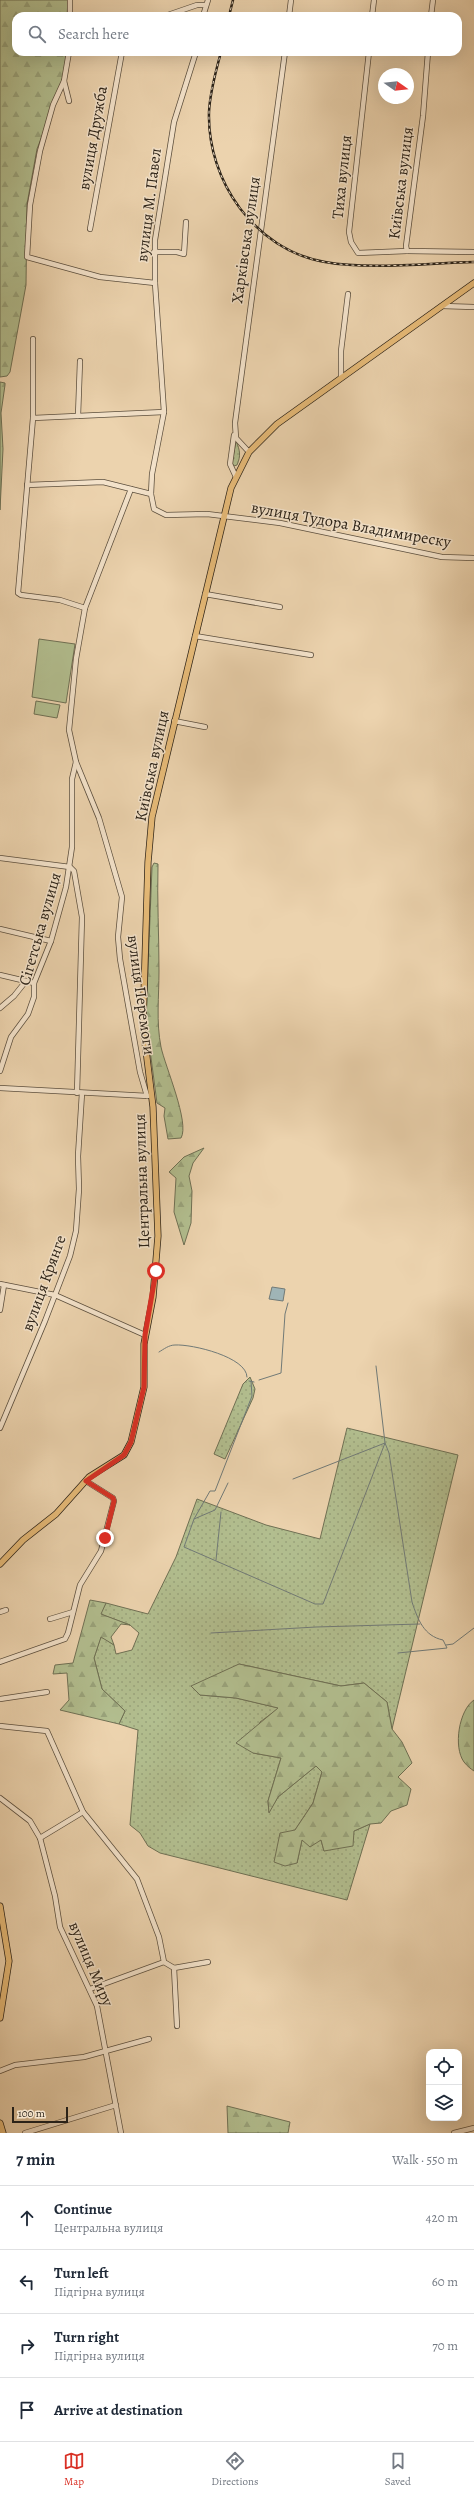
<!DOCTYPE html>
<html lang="en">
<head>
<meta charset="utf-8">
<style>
	body { margin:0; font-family:Alegreya,serif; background:#f2f2f3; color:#1f2937 }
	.controls { position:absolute; right:12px; bottom:12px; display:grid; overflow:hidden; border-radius:8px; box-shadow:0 4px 16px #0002 }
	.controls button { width:36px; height:36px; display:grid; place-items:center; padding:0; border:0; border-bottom:1px solid #e0e1e3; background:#fff; color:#1f2937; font:20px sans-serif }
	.compass { position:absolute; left:378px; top:68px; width:36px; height:36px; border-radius:50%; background:#fff; box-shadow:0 4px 16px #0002; rotate:104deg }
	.scale { position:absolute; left:12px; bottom:10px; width:56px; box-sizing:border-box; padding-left:4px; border:2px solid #2c2318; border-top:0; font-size:11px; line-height:14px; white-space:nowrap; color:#2c2318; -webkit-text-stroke:3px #f3e2ca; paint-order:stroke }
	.stop { position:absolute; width:12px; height:12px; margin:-9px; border:3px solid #d93025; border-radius:50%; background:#fff }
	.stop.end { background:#d93025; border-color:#fff; box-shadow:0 1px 4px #0008 }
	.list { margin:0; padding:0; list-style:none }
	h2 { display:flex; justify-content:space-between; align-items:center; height:52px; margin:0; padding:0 16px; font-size:17px }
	h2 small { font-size:13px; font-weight:400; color:#747a83 }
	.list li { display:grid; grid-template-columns:26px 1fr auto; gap:12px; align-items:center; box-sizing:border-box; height:64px; padding:0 16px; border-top:1px solid #e0e1e3 }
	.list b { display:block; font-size:15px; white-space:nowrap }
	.list p { margin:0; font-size:13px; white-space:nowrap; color:#747a83 }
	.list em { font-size:13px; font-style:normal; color:#747a83 }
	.icon { flex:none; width:22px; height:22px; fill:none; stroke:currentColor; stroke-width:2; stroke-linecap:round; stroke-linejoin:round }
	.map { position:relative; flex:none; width:474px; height:2133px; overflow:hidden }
	.search { position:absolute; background:#fff; box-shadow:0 4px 16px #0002; left:12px; right:12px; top:12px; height:44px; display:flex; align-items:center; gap:10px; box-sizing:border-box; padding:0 14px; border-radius:12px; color:#747a83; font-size:15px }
	.sheet { height:308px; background:#fff }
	nav { display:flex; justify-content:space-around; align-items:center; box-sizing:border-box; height:56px; border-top:1px solid #e0e1e3; background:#fff; font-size:11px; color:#747a83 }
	nav a { display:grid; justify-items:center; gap:2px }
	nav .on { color:#d93025 }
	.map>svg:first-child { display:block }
	.grass { fill:url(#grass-dots); stroke:#6f7054 }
	.forest { fill:url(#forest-firs); stroke:#6f7054 }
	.pitch { fill:#b2be8f; stroke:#6f7054 }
	.water { fill:#9fb4b6; stroke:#717a77 }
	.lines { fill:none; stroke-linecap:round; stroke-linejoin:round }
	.stream { stroke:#717a77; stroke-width:1 }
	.minor-casing { stroke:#5c4f3e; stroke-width:6 }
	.major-casing { stroke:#2c2318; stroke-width:7 }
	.minor { stroke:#f3e2ca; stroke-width:4.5 }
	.major { stroke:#e6ba77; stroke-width:5.5 }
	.rail-casing { stroke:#2c2318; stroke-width:2.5 }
	.rail { stroke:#f3e2ca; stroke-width:1; stroke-dasharray:3; stroke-linecap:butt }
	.route { stroke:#d93025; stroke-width:5 }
	.labels { text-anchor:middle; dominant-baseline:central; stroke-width:3; stroke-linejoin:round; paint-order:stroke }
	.street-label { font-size:16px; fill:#2c2318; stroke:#f3e2ca }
</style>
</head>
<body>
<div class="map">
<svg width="474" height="2133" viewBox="0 0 474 2133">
	<defs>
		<pattern id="grass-dots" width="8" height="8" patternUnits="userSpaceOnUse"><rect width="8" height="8" fill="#b2be8f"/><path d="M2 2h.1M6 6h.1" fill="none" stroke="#99a37b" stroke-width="1.8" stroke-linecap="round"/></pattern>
		<pattern id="forest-firs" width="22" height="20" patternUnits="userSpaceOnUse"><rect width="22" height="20" fill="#b2be8f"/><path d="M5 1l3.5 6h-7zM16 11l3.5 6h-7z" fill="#99a37b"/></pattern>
	</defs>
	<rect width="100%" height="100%" fill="#ecd3ae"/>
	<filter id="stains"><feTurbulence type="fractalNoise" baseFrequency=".005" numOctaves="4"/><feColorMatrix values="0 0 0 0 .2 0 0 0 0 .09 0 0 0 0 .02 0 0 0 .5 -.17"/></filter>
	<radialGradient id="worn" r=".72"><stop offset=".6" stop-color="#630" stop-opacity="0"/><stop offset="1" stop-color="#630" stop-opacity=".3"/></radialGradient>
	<g class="grass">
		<path d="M236 441C240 450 241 456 237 465L234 466 232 463Z"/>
		<path d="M250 1377 255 1389 253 1398 225 1459 214 1454 243 1384Z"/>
		<path d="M347 1428 458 1455 392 1729 387 1702 364 1683 341 1686 239 1664 200 1695 236 1698 279 1708 260 1722 253 1753 281 1758 268 1801 269 1812 278 1797 316 1766 322 1772 313 1803 295 1830 297 1863 302 1840H321L324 1851 354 1831 370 1824 347 1900 160 1853 148 1846 140 1833 130 1825 138 1730 119 1724 125 1711 102 1689 94 1658 101 1636 114 1645 116 1654 132 1650 139 1633 130 1625 100 1614 106 1603 148 1614 176 1557 197 1499 266 1525 320 1539Z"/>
	</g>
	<g class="forest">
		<path d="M0 0H68L67 16H16V52H67L62 84 37 149 27 204 26 285 10 372 7 376 0 377Z"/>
		<path d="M0 382 5 383V385L1 413 3 449 0 510Z"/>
		<path d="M154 863 158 864C157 900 159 935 159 971 159 996 156 1022 161 1047 165 1066 190 1123 181 1138L168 1139 164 1116 165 1108 157 1103 146 1020 152 867Z"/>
		<path d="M204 1148 193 1163 189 1176 192 1191 191 1223 184 1245 174 1212 176 1178 169 1172 184 1157Z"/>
		<path d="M90 1600 106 1603 101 1614 130 1625 121 1624 111 1637 114 1645 101 1637 94 1658 102 1689 125 1711 119 1724 60 1710 69 1700 67 1673 53 1674 55 1665 73 1663Z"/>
		<path d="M239 1664 341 1686 364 1683 387 1702 392 1729 402 1742 412 1763 398 1777 411 1789 407 1805 391 1811 381 1823 370 1824 354 1831 353 1846 324 1851 321 1840 310 1847 302 1840 297 1863 285 1866 274 1862 280 1833 295 1830 313 1803 322 1772 316 1766 278 1797 269 1813 268 1801 281 1758 253 1753 236 1743 278 1708 236 1698 200 1695 191 1686Z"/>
		<path d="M474 1700V1771C471 1769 467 1766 464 1762 453 1747 459 1710 474 1700Z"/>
		<path d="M227 2106 290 2122 288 2133H228Z"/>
	</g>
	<g class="pitch">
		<path d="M39 639 75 644 66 703 32 697Z"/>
		<path d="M36 701 60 705 57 718 34 714Z"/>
	</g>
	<path class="water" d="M272 1287 285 1289 283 1301 269 1299Z"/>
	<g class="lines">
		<g class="stream">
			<path d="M159 1352C164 1349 169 1345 175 1345 192 1344 247 1357 247 1377"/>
			<path d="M376 1366 385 1443 389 1453 412 1602C418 1620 424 1636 443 1640L447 1648 398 1653"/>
			<path d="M259 1380 281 1373 285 1314 288 1303"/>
			<path d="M249 1381 254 1382"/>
			<path d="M228 1483 215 1510 194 1519 210 1491H215L252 1396 251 1381"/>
			<path d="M194 1519 184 1547 315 1604H323L385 1443 293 1479"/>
			<path d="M216 1560 221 1512"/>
			<path d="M211 1633 316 1627 420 1624"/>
			<path d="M446 1645 453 1644 474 1628"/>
		</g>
		<defs>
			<g id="minor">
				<path d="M70 16V0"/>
				<path d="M165 16 197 5H206"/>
				<path d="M203 16 208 0"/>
				<path d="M289 16 291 0"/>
				<path d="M372 16 374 0"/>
				<path d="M431 16 433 0"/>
				<path d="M69 52 64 81 53 105 40 151 30 205 27 257 100 277 155 283"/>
				<path d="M369 52 349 232 351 242 358 253 407 251"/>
				<path d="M428 52 423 116 406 246 407 251 474 252"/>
				<path d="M64 81 69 101"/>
				<path d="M90 229 122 52"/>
				<path d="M154 252H177L184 254 186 222"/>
				<path d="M442 306 474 307"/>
				<path d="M33 339V418L18 593 21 595 60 600 85 608"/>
				<path d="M341 377V351L348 294"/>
				<path d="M78 416 80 361"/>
				<path d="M33 418 164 412"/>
				<path d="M234 435 230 464 236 477"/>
				<path d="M249 452 236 438 235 423 285 52"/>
				<path d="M27 485 103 482 151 494 154 509 166 515 207 514 280 523 442 557 474 558"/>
				<path d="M131 489 85 608 76 659 69 730 76 762 99 818 122 897 118 937 120 959 140 1072 147 1096"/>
				<path d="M151 494 152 474 164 412 155 283V240L174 122 196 52"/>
				<path d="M205 594 280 607"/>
				<path d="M195 636 311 655"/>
				<path d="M174 721 205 727"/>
				<path d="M0 858 70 867 74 871 82 917 77 1093"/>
				<path d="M0 929 51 941"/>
				<path d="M0 975 34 983"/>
				<path d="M0 1008 14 996 26 981"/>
				<path d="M0 1071 11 1037 28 1014 34 997V983L51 941 66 887 72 847V779L76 762"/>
				<path d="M0 1088 148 1096"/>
				<path d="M0 1284 55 1295 145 1335"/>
				<path d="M0 1310 4 1285"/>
				<path d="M0 1428 45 1321 70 1256 76 1231 79 1189 78 1156 82 1093"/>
				<path d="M0 1612 6 1610"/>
				<path d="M50 1619 73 1612"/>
				<path d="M0 1662 65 1639 68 1633 80 1585 101 1551 114 1501 113 1498 86 1481"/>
				<path d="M0 1699 47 1692"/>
				<path d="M0 1726 47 1731 83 1812 137 1879 159 1937 164 1962 90 1989"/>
				<path d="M0 1798 30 1821 40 1838 55 1896 60 1927 97 2006 121 2133"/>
				<path d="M40 1838 83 1812"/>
				<path d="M164 1962 174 1968 177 2026"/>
				<path d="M174 1968 208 1962"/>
				<path d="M0 2071 15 2065 84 2057 149 2039"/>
				<path d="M25 2133 116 2105"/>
				<path d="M454 2133 474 2128"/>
			</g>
			<g id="major">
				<path d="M0 1564 23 1540 56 1514 89 1477 124 1455 131 1442 144 1387V1344L153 1297 158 1236 153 1107 143 1026 148 862 152 817 231 488 249 452 277 424 474 283"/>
				<path d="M0 1906 9 1961 0 2018"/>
				<path d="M0 2123 3 2133"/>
			</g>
		</defs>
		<use href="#minor" class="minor-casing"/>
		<use href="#major" class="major-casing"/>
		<use href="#minor" class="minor"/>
		<use href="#major" class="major"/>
		<defs>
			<g id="rail">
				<path d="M229 16 233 0"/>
				<path d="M221 52C216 71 210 91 209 112 207 181 255 250 325 262 369 270 429 263 474 262"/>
			</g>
		</defs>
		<use href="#rail" class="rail-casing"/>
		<use href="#rail" class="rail"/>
	</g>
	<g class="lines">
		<path class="route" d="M105 1538 114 1501 113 1498 86 1481 124 1455 131 1442 144 1387 145 1335 156 1271"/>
	</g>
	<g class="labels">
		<g class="street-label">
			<text transform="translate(93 138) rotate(-80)">вулиця Дружба</text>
			<text transform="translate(342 177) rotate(-84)">Тиха вулиця</text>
			<text transform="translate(401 183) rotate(-83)">Київська вулиця</text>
			<text transform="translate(149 205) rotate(-83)">вулиця М. Павел</text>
			<text transform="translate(246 240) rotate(-82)">Харківська вулиця</text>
			<text transform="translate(351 525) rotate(10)">вулиця Тудора Владимиреску</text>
			<text transform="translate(152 766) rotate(-78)">Київська вулиця</text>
			<text transform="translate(40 929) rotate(-74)">Сігетська вулиця</text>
			<text transform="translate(141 995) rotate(82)">вулиця Перемоги</text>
			<text transform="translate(142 1181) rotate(-92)">Центральна вулиця</text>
			<text transform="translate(44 1283) rotate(-70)">вулиця Крянге</text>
			<text transform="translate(91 1964) rotate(67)">вулиця Миру</text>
		</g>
	</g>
	<rect width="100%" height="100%" filter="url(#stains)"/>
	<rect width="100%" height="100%" fill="url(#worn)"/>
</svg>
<div class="controls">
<button><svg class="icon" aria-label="locate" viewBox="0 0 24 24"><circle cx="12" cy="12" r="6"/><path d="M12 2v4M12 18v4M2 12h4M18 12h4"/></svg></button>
<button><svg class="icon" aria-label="layers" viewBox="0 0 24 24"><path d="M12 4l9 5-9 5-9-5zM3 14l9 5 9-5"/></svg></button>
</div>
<svg class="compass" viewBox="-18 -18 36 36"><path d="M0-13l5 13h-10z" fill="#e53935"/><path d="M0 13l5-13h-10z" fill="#747a83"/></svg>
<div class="scale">100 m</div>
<div class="stop" style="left:156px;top:1271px"></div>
<div class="stop end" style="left:105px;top:1538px"></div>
<div class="search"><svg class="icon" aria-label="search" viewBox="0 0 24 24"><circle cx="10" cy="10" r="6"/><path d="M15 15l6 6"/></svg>Search here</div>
</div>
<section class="sheet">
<h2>7 min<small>Walk · 550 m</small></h2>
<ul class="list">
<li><svg class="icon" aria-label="ahead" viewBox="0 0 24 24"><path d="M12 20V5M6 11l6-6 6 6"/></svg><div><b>Continue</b><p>Центральна вулиця</p></div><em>420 m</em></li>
<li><svg class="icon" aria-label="left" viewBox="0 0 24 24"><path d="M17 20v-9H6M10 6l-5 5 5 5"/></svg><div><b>Turn left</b><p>Підгірна вулиця</p></div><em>60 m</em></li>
<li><svg class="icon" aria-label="right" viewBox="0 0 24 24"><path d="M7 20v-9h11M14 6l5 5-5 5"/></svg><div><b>Turn right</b><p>Підгірна вулиця</p></div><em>70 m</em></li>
<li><svg class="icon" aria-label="arrive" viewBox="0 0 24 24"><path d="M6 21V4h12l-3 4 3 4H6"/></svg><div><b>Arrive at destination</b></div></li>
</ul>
</section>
<nav>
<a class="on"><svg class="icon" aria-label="map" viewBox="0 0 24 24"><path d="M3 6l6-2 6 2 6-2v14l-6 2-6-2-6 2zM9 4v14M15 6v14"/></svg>Map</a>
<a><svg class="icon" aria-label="directions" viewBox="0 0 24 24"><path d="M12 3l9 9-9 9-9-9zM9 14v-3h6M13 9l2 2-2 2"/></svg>Directions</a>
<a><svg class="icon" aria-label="saved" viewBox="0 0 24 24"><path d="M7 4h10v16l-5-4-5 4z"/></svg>Saved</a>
</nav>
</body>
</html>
